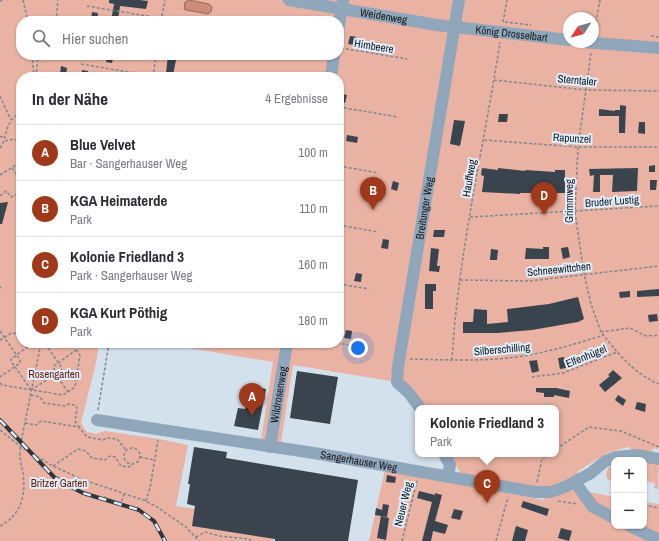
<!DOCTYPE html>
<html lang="de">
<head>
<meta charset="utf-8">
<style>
	body { margin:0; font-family:"Archivo Narrow",sans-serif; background:#f7f7f7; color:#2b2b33 }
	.controls { position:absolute; right:12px; bottom:12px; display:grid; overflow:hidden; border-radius:8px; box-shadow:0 1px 3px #0004 }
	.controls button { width:36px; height:36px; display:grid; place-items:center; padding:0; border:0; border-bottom:1px solid #e1e1e2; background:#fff; color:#2b2b33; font:20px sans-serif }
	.compass { position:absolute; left:563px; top:12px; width:36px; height:36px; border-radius:50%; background:#fff; box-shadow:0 1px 3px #0004; rotate:234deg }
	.you { position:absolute; left:358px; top:348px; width:14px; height:14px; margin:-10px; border:3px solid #fff; border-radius:50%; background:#1a73e8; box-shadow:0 0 0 6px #1a73e833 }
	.badge { display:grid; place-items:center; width:26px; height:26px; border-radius:50%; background:#a0391a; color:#fff; font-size:13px; font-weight:700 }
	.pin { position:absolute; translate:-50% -33px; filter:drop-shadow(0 1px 2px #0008) }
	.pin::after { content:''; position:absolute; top:21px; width:14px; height:12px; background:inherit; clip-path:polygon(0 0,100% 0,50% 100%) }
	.popup { position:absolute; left:415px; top:405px; width:144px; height:52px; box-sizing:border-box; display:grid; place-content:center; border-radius:8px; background:#fff; filter:drop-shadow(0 1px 3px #0005); font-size:13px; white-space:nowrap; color:#7c7c81 }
	.popup b { font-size:15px; color:#2b2b33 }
	.popup::after { content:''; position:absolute; left:50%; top:100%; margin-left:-8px; border:8px solid transparent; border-top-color:#fff }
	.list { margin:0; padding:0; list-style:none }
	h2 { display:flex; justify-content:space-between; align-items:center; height:52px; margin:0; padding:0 16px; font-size:17px }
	h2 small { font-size:13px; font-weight:400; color:#7c7c81 }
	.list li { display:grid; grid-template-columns:26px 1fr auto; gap:12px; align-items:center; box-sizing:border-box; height:56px; padding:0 16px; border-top:1px solid #e1e1e2 }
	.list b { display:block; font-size:15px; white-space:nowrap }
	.list p { margin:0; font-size:13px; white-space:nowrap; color:#7c7c81 }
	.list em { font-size:13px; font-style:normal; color:#7c7c81 }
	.icon { flex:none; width:22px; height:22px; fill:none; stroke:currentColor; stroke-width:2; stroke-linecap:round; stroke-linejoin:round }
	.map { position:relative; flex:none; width:659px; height:541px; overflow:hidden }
	.search { position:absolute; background:#fff; box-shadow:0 1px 3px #0004; left:16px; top:16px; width:328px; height:44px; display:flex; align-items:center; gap:10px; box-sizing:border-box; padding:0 14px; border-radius:16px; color:#7c7c81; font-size:15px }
	.panel { position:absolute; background:#fff; box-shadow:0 1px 3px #0004; left:16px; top:72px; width:328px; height:276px; border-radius:16px }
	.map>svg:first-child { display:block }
	.green { fill:#e9b2a2; fill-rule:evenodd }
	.water { fill:#cd8b79; stroke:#96695d }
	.building { fill:#39444e }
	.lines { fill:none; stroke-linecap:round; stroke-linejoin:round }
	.path { stroke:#7e8890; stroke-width:1.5; stroke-dasharray:3 2; stroke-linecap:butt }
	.minor { stroke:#90a6ba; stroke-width:12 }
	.rail-casing { stroke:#2f353b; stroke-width:4 }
	.rail { stroke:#e0eefb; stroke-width:2.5; stroke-dasharray:8; stroke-linecap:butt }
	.labels { text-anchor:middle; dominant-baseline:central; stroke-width:4; stroke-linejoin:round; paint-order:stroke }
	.street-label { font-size:11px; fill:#14191d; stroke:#e0eefb }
	.park-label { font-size:11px; fill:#661800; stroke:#e0eefb }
</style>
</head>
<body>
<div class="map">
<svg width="659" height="541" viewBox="0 0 659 541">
	<rect width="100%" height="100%" fill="#d3e1ed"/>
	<g class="green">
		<path d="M0 0H659V449L653 448 652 453H631L630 447C608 450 596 460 577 472L580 477 551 489 461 474 450 454H556V408H424L391 381 293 365 281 443 261 440 273 362 160 343H339V77H21V343H99L96 363 81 423 87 432 96 434 105 431 159 439 188 445 176 506 276 522 273 541H0ZM569 18H593V42H569ZM21 21H339V55H21Z"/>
		<path d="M644 461 659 463 658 489 654 488 655 483 644 481Z"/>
		<path d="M614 465V483L607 479 606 474 608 468Z"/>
		<path d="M385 470 544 500 545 497 555 496 575 489 614 497V526H644V502L659 504V541H369Z"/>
	</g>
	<path class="water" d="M189 0 209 4 212 7 211 12 208 14 186 10 184 9 185 2Z"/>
	<g class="building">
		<path d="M109 0H140L148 1 146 9 120 6 118 21H111L114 4 109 3Z"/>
		<path d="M92 12 98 13 97 21 91 20Z"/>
		<path d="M350 36 357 37 355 45 348 44Z"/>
		<path d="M107 55H114L112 63 106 62Z"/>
		<path d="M168 55H177L173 75 166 73Z"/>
		<path d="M61 66 67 68 66 76 60 74Z"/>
		<path d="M82 70 88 71 87 77H81Z"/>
		<path d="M341 94 347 95 345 103H339Z"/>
		<path d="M620 105 626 106 625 133H619V116H599V109L615 111V110H620Z"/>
		<path d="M499 114H508L507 122H498Z"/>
		<path d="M454 120 465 121 460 146 450 144Z"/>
		<path d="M639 122H645V134L638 133Z"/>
		<path d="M347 135 358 137 357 143 346 141Z"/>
		<path d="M655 165V172H649V166Z"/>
		<path d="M482 168 498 170V168L525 171V170L555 172V170H565V193H551L550 194 534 193H520V194L482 192 484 176 481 175Z"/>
		<path d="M638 168 637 191 612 192 613 175H600V192H593L594 175 590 176 589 169Z"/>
		<path d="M650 180H657L656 190H650Z"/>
		<path d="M393 181 399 183 397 191 391 189Z"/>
		<path d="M8 202 2 224H0V203Z"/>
		<path d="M434 230H445L444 237H433Z"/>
		<path d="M383 239 389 240 388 249 381 248Z"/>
		<path d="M543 247H549V259H525L526 248 543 249Z"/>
		<path d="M568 247 570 257 563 259 561 248Z"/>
		<path d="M431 248 439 249 437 266H440L439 272 429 271Z"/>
		<path d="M491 249 498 250 497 260H490Z"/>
		<path d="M356 273 362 274 361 282 354 281Z"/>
		<path d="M425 284H436V291H433V309H425Z"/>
		<path d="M659 289V296L637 297V291Z"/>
		<path d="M630 291V297L620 298 619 292Z"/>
		<path d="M578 297 584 319 578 322 532 330 497 333H463V322H473L474 309 487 310V324L508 322 507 309 549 304Z"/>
		<path d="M657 314 658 321 649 322 648 315Z"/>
		<path d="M346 330 352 331 351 339 344 338Z"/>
		<path d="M564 357 566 368 560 369 558 358Z"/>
		<path d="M537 360 539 371 532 373 529 361Z"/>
		<path d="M613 370 622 378 605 392 599 385 610 376 608 375Z"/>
		<path d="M297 371 338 377 330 424 290 418Z"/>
		<path d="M249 386 266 389 258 430 234 426 238 408 245 409Z"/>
		<path d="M536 388H556L570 391 569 398 554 395V397H544V393L536 392Z"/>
		<path d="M618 395 626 400 623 406 615 400Z"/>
		<path d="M637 402 646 404 645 412 635 409Z"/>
		<path d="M194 447 227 452 226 458 358 480 348 541H275V539L192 526 195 506 187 504 190 484H188Z"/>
		<path d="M387 475 396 477 395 483 386 482Z"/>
		<path d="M419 491 435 495V493L442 495 435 521 448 525 445 534 433 531 431 541H422L432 502 417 498Z"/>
		<path d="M523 501 549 509 547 516 521 507Z"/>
		<path d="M383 504 389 505 387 517 375 515 376 508 382 510Z"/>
		<path d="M454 509 463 511 460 520 451 518Z"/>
		<path d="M381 516 389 518 386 540 377 538Z"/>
		<path d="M516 526 528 530 525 541H512Z"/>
		<path d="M561 528 572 531 569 541 558 538Z"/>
	</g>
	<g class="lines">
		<g class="path">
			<path d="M23 0 28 21"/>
			<path d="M0 1 2 0"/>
			<path d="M87 6 177 21"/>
			<path d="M56 21 58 0"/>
			<path d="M161 21 165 0"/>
			<path d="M503 22 507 0"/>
			<path d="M505 22 531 25"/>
			<path d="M594 32 600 0"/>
			<path d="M651 36 659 37"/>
			<path d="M341 48 407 59"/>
			<path d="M591 53 578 147 575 212 584 274 591 304 601 332 617 352"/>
			<path d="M32 55 34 77"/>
			<path d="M81 64 158 77"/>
			<path d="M36 77 38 55"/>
			<path d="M153 77 156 55"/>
			<path d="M494 80 586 90 659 91"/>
			<path d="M0 96 11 120"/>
			<path d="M339 107 398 117"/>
			<path d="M0 137 5 136"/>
			<path d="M484 140 578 147H659"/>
			<path d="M5 141 14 139 19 142 21 152"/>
			<path d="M0 148C6 140 5 129 11 121 13 117 18 115 21 112"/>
			<path d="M339 166 379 173"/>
			<path d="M12 168 21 181"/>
			<path d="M0 175 16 165 21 157"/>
			<path d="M0 196 6 191 11 197 20 193 21 190"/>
			<path d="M470 217 659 206"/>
			<path d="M339 225 378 232"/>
			<path d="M460 280 529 281 659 266"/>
			<path d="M339 284 369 289"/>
			<path d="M0 288 1 287"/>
			<path d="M0 331 20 360V363L0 377"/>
			<path d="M601 332 630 328 646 336 659 335"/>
			<path d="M0 340 11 333 21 334"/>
			<path d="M36 343 40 348"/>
			<path d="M337 343 360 347"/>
			<path d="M410 359C450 360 490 362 529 355 555 350 579 343 604 335"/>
			<path d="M452 360C458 253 484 147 500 42"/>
			<path d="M532 377 563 373 617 352C629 365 642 377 659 384"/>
			<path d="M0 383 2 385 63 395 75 387 80 355 71 344 69 343"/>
			<path d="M31 390 61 371 62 368 46 345"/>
			<path d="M31 390 11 361V359L33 343"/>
			<path d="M68 392C64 385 53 374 54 366L76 350"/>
			<path d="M31 395 40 397 44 403 65 406 68 404 75 405 77 408 75 421 79 427"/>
			<path d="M98 410 109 343"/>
			<path d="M25 423 36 425 41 421 79 427 87 437 103 440 107 438 117 439 126 450"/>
			<path d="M0 430 21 447 53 466 81 479 146 501 157 507 186 527 199 541"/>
			<circle cx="132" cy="456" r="8"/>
			<path d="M556 449 589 427 621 431 659 447"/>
			<path d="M140 457 154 460"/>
			<path d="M53 466 78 449 86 451 92 458 105 460 110 456 115 457 121 466 129 467 133 464"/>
			<path d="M537 482 542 459 549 454"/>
			<path d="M104 497 121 503 124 494"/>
			<path d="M146 501 150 488 158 440"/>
			<path d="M558 501 578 504"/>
			<path d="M644 505 659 508"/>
			<path d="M0 526C21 515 26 496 23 473 22 467 20 461 20 455 20 450 21 446 21 442L40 348 47 343"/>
			<path d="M196 537 205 532 220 536 249 539 252 541"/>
			<path d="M402 541 417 481"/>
			<path d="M496 541 508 497"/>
		</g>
		<g class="minor">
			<path id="s1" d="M289 0 437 25 569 40"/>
			<path d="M339 26 343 0"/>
			<path d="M583 42 659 48"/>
			<path d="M331 77 334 55"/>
			<path id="s2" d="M420 408 409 393 397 382 398 367 459 0"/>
			<path id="s3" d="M97 420 320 454 535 492H551L567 486 591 473 604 462 616 457 637 455 659 459"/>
			<path id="s4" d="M270 447 287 343"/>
			<path d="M444 454 450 465 448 477"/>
			<path d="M575 482 593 507 614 518"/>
			<path d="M630 526 659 540"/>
		</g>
		<defs>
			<path id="rail" d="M0 420 54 477 65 484 83 493 139 510 154 521 165 541"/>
		</defs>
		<use href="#rail" class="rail-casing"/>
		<use href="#rail" class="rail"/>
	</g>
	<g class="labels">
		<g class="street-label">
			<text stroke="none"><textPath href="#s1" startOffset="96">Weidenweg</textPath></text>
			<text stroke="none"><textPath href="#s1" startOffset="225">König Drosselbart</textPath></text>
			<text transform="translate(374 46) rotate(9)">Himbeere</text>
			<text transform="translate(577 80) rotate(5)">Sterntaler</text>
			<text transform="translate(572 138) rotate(3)">Rapunzel</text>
			<text transform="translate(469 178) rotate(-80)">Hauffweg</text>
			<text transform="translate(569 201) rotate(-90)">Grimmweg</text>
			<text transform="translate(612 201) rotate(-4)">Bruder Lustig</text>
			<text stroke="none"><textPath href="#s2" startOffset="211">Breitunger Weg</textPath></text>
			<text transform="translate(559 269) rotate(-6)">Schneewittchen</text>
			<text transform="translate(502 349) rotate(-5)">Silberschilling</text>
			<text transform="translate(586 356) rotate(-22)">Elfenhügel</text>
			<text stroke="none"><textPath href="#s4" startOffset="53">Wildrosenweg</textPath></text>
			<text stroke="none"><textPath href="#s3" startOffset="265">Sangerhauser Weg</textPath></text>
			<text transform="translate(403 504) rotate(-76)">Neuer Weg</text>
		</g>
		<g class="park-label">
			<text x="54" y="374">Rosengarten</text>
			<text x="59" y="483">Britzer Garten</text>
		</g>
	</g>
</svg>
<div class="controls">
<button>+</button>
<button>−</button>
</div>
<svg class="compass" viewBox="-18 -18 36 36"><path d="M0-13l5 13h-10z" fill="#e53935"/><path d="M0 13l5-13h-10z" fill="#7c7c81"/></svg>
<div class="you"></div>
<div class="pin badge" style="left:252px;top:416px">A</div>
<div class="pin badge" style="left:373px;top:210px">B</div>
<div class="pin badge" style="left:487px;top:503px">C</div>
<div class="popup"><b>Kolonie Friedland 3</b>Park</div>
<div class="pin badge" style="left:544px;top:215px">D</div>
<div class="search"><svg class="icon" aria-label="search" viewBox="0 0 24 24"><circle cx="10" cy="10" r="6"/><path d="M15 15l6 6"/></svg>Hier suchen</div>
<section class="panel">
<h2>In der Nähe<small>4 Ergebnisse</small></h2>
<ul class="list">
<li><span class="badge">A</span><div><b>Blue Velvet</b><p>Bar · Sangerhauser Weg</p></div><em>100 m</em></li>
<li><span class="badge">B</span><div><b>KGA Heimaterde</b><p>Park</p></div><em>110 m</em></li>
<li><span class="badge">C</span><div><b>Kolonie Friedland 3</b><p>Park · Sangerhauser Weg</p></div><em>160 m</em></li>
<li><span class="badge">D</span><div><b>KGA Kurt Pöthig</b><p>Park</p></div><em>180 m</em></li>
</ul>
</section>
</div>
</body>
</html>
